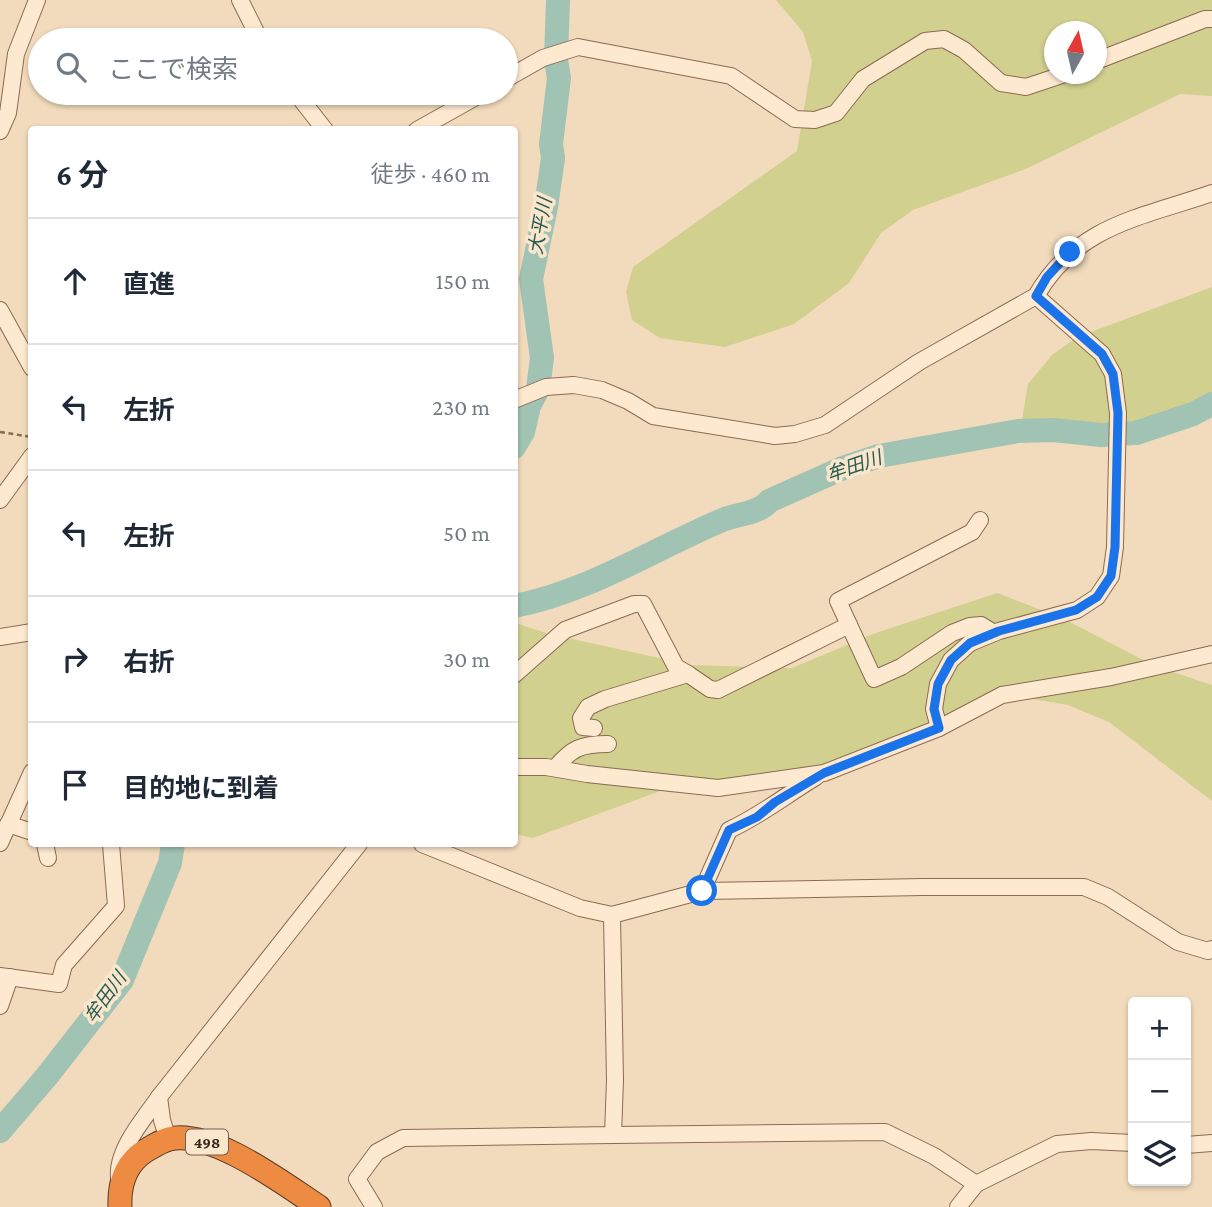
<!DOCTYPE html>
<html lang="ja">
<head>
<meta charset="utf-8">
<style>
	body { margin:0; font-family:"Crimson Pro","Noto Sans JP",serif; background:#f2f2f3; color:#1f2937 }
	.controls { position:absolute; right:21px; bottom:21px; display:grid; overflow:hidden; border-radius:7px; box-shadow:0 2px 5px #0004 }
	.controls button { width:63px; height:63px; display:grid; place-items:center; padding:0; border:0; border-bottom:2px solid #e0e1e3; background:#fff; color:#1f2937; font:35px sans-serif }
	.compass { position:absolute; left:1044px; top:21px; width:63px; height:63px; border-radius:50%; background:#fff; box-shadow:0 2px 5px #0004; rotate:8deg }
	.stop { position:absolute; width:21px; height:21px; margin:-16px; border:5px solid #1a73e8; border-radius:50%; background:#fff }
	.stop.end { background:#1a73e8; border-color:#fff; box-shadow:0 2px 7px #0008 }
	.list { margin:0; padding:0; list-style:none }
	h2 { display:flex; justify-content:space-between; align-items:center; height:91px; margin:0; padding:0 28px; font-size:30px }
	h2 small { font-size:23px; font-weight:400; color:#747a83 }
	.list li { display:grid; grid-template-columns:46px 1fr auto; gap:21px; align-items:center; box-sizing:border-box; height:126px; padding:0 28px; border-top:2px solid #e0e1e3 }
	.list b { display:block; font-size:26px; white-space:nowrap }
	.list em { font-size:23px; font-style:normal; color:#747a83 }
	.icon { flex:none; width:38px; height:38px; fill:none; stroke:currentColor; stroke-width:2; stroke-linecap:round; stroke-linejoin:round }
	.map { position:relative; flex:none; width:1212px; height:1207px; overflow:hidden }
	.search { position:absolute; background:#fff; box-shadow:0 2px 5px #0004; left:28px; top:28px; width:490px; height:77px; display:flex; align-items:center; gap:18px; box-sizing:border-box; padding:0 24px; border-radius:38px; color:#747a83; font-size:26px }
	.panel { position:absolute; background:#fff; box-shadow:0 2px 5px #0004; left:28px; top:126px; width:490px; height:721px; border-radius:7px }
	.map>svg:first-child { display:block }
	.green { fill:#d1d08f; fill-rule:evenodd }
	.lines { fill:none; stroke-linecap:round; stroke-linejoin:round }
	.river { stroke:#a1c3b4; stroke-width:24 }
	.minor-casing { stroke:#8c6a54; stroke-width:18 }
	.highway-casing { stroke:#593929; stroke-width:25 }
	.path { stroke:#8c6a54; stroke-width:2.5; stroke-dasharray:5 3.5; stroke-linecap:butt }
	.minor { stroke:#fde9d0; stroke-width:16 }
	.highway { stroke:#ed8b42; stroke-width:23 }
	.route { stroke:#1a73e8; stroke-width:9 }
	.labels { text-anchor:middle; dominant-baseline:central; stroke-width:7; stroke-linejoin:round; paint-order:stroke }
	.shield { fill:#f9e6cc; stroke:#735f4f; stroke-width:2 }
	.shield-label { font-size:16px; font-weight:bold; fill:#39251a }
	.water-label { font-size:19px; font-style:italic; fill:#285b51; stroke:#f9e6cc }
</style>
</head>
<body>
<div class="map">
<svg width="1212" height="1207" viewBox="0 0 1212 1207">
	<rect width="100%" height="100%" fill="#f2dbbc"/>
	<g class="green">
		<path d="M776 0H1212V96L1180 94 1028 168 913 210 881 233 849 283 794 324 725 347 660 338 632 320 626 292 633 267 797 151 812 61 803 32ZM1054 32H1096V74H1054Z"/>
		<path d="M1212 287V412L1191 415 1150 425 1115 439 1057 434 1036 429 1022 420 1028 384 1052 355 1077 337Z"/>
		<path d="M997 593 1062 618 1155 666 1212 685V801L1109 722 1068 705 1021 697 976 702 845 772 674 786 533 838 515 834V623L550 634 691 665 792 668 873 634Z"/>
	</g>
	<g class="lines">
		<g class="river">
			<path d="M514 447 523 432 529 406 538 389 542 358 531 279 546 207 553 158 551 144 559 78 556 60 558 0"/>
			<path d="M514 606C589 592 655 548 725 519 739 514 760 513 769 501L843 468 879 456 1018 431 1053 430 1101 435 1136 433 1193 414 1212 404"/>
			<path d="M0 1131 47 1076 122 980 170 863 173 844"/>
		</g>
		<defs>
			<g id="minor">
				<path d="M240 0 260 40"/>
				<path d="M1096 61 1205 19H1212"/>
				<path d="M506 79 543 58 578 47 731 76 795 119 815 120 836 113 863 79 925 41 944 39 964 50 1001 83 1026 87 1065 74"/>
				<path d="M296 93 325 130"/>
				<path d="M417 130 483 93"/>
				<path d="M0 131 8 113 16 54 37 0"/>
				<path d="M0 310 32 368"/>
				<path d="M514 400 546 387 574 385 602 390 628 401 653 416 775 436 795 434 825 425 919 362 1036 296C1077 225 1140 218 1212 193"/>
				<path d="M0 500 32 456"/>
				<path d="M980 520 972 532 838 601 874 679 901 667 952 633 970 626 981 625 994 633"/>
				<path d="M0 637 32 632"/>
				<path d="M514 675 565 630 634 604H643L676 667 688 674"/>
				<path d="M594 728 583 727 581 718 588 707 605 699 688 674 710 689 718 690 849 625"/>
				<path d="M939 728 934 709 938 684 951 660 970 643 999 631 1077 610 1097 597 1111 576 1115 547 1118 413 1113 374 1102 354 1036 296"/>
				<path d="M514 767H546L587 774 718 788 824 773 939 728 1002 695 1111 677 1212 654"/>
				<path d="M555 768C572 748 581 744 608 744"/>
				<path d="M8 824 32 832"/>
				<path d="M0 843 32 772"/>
				<path d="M45 844 48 858"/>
				<path d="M422 844 580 908 612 915 702 891 923 887H1084L1108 897 1178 942 1208 951 1212 949"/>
				<path d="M702 891 729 830C760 816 786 795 816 777"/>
				<path d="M0 976 59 984 64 965 116 906 111 844"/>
				<path d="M0 1006 10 977"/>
				<path d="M613 1135 885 1132 934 1156 976 1184"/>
				<path d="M168 1139 162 1120 159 1097 359 844"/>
				<path d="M1186 1145 1212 1143"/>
				<path d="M119 1178C116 1150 144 1119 159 1097"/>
				<path d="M374 1207 357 1179 377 1152 403 1138 613 1135 615 1080 612 915"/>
				<path d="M958 1207 976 1184 1057 1144 1091 1141 1133 1143"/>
			</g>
			<path id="highway" d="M120 1207C119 1185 125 1164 145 1151 152 1147 161 1141 169 1139 212 1129 284 1184 319 1207"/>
		</defs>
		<use href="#minor" class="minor-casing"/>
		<use href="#highway" class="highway-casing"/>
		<path class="path" d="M0 432 32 437"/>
		<use href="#minor" class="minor"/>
		<use href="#highway" class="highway"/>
	</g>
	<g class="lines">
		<path class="route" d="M702 891 729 830 757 817 775 802 824 773 939 728 934 709 938 684 951 660 970 643 999 631 1076 610 1097 597 1111 576 1115 547 1118 413 1113 374 1102 354 1036 296 1047 277 1070 252"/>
	</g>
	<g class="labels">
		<rect class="shield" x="186" y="1129.5" width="42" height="25" rx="5"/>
		<g class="shield-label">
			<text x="207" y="1142">498</text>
		</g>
		<g class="water-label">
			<text transform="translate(540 226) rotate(-80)">大平川</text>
			<text transform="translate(854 466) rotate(-19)">牟田川</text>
			<text transform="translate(105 997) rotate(-54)">牟田川</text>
		</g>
	</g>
</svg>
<div class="controls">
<button>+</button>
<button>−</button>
<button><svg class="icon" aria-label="layers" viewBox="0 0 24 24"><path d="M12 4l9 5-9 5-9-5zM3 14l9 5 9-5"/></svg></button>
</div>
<svg class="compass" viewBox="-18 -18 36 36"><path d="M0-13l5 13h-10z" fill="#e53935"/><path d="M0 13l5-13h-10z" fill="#747a83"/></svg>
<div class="stop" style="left:702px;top:891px"></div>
<div class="stop end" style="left:1070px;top:252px"></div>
<div class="search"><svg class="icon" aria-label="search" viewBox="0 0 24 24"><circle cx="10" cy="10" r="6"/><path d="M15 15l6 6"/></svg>ここで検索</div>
<section class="panel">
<h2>6 分<small>徒歩 · 460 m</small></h2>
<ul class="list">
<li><svg class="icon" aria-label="ahead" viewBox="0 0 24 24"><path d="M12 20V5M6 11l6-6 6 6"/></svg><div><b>直進</b></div><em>150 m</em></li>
<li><svg class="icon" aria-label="left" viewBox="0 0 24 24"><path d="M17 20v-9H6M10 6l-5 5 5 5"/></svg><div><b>左折</b></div><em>230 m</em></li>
<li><svg class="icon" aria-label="left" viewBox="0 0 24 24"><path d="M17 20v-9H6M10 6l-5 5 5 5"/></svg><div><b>左折</b></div><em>50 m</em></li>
<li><svg class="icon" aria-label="right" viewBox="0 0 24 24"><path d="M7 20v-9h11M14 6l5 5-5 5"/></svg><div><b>右折</b></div><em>30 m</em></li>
<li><svg class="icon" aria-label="arrive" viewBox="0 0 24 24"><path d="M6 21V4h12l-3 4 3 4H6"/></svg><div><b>目的地に到着</b></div></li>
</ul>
</section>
</div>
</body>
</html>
